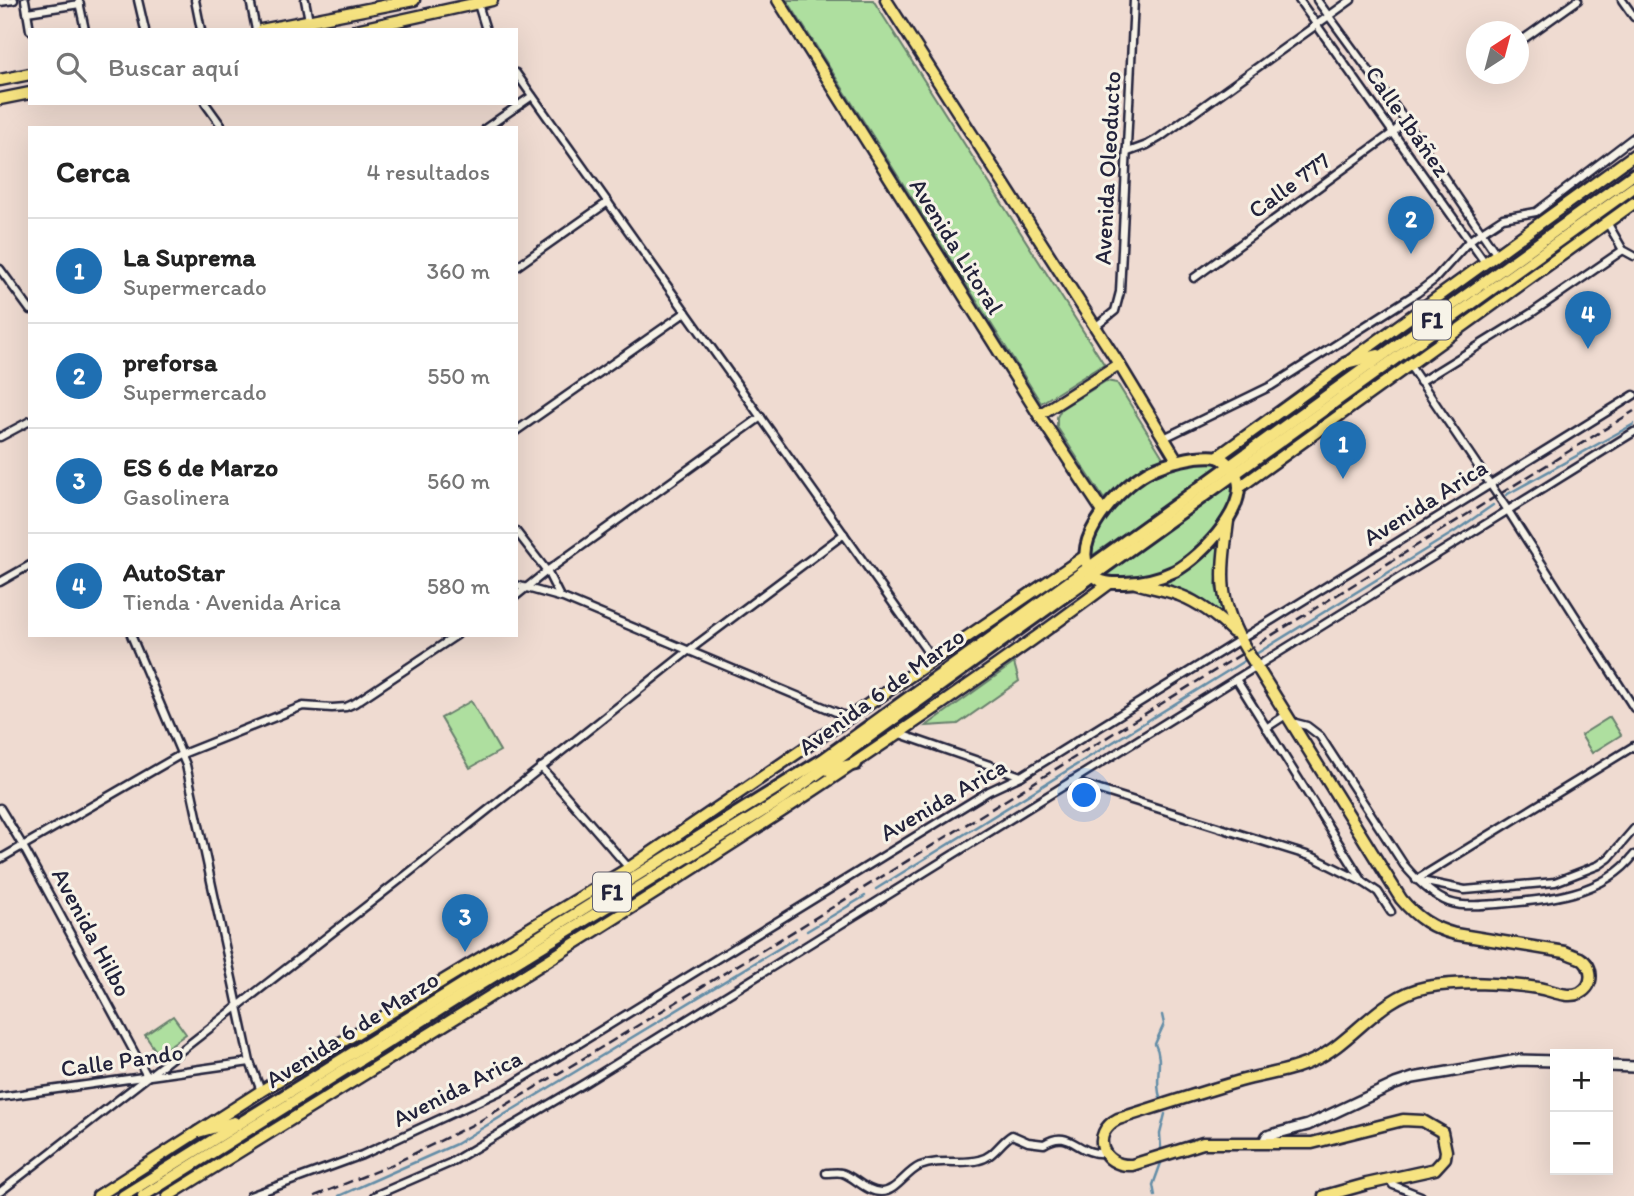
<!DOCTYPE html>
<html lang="es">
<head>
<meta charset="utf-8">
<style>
	body { margin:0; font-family:Itim,sans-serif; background:#f6f6f6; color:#222 }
	.controls { position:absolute; right:21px; bottom:21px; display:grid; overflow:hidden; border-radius:0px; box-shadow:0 7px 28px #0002 }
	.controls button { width:63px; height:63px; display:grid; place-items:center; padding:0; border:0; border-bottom:2px solid #e0e0e0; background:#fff; color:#222; font:35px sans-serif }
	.compass { position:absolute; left:1466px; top:21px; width:63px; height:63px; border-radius:50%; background:#fff; box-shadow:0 7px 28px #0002; rotate:36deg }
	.you { position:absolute; left:1085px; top:796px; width:24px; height:24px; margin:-18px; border:5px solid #fff; border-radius:50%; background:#1a73e8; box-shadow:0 0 0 10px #1a73e833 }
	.badge { display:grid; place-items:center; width:46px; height:46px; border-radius:50%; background:#1f6fb2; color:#fff; font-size:23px; font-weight:700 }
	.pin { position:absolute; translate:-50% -58px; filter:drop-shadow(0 2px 4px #0008) }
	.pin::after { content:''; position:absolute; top:37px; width:24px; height:21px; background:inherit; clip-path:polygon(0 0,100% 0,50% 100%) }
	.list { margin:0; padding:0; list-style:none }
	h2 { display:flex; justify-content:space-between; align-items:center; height:91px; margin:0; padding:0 28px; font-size:30px }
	h2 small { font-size:23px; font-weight:400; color:#767676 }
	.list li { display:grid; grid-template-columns:46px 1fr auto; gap:21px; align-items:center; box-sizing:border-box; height:105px; padding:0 28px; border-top:2px solid #e0e0e0 }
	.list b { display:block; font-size:26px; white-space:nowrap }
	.list p { margin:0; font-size:23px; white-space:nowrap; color:#767676 }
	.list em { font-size:23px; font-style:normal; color:#767676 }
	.icon { flex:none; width:38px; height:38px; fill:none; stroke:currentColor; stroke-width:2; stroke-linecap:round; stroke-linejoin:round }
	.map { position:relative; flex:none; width:1634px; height:1196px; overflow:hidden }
	.search { position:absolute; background:#fff; box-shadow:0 7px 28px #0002; left:28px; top:28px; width:490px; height:77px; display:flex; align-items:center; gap:18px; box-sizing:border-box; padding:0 24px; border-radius:0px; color:#767676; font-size:26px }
	.panel { position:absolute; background:#fff; box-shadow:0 7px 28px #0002; left:28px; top:126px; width:490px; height:511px; border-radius:0px }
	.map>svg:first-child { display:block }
	.grass { fill:#aedf9f; stroke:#68806d; stroke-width:2 }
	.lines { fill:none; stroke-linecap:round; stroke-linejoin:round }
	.stream { stroke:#638da7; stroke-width:2.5 }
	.minor-casing { stroke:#22223b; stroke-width:11 }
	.secondary-casing { stroke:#22223b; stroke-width:14 }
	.primary-casing { stroke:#22223b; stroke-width:15 }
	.trunk-casing { stroke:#22223b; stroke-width:16 }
	.minor { stroke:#f7f3e8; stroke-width:6 }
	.secondary { stroke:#f7f3e8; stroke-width:9 }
	.primary { stroke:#f6e381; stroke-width:10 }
	.trunk { stroke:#f6e381; stroke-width:10 }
	.rail { stroke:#22223b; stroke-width:2.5; stroke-dasharray:10 5; stroke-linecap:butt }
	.labels { text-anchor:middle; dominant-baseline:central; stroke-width:6; stroke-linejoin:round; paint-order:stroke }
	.shield { fill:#f7f3e8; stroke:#62616f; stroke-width:2 }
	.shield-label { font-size:23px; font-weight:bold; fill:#22223b }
	.street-label { font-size:24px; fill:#22223b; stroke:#f7f3e8 }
</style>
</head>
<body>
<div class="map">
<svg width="1634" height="1196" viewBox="0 0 1634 1196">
	<rect width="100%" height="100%" fill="#efdbd1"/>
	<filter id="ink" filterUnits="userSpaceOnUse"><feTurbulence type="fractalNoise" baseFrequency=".0143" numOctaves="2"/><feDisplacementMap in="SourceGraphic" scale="14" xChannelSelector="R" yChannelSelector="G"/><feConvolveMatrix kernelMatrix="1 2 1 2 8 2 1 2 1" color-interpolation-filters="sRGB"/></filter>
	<g filter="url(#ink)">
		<g class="grass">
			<path d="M787 0H873L1104 364 1041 403Z"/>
			<path d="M1106 381 1117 383 1164 459 1123 481 1104 499 1057 427V417L1061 409Z"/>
			<path d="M1194 462 1216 463 1222 465 1090 557C1104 502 1140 473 1194 462Z"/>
			<path d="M1232 481C1235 495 1229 504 1222 517 1200 558 1151 587 1103 575Z"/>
			<path d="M1221 540 1216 587 1223 613 1192 593 1157 583C1183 574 1204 561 1221 540Z"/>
			<path d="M1014 663 1019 681 958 724 926 726Z"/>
			<path d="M471 701 500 751 470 768 441 718Z"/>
			<path d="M1610 717 1621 735 1592 753 1581 735Z"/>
			<path d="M173 1016 186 1034 158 1054 145 1035Z"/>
		</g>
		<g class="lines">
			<g class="stream">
				<path d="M1506 495 1634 424"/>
				<path d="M1256 654 1454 532 1493 505"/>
				<path d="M876 889 1244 661"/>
				<path d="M807 931 865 896"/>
				<path d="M1160 1097C1154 1079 1164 1061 1155 1044L1164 1024 1162 1015"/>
				<path d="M1161 1148 1160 1134 1165 1114"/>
				<path d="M339 1196 456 1144 796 938"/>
				<path d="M1155 1196 1153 1185 1161 1163"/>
			</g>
			<defs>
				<g id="minor">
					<path d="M25 0 30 30"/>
					<path d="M138 0 145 30"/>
					<path d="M195 0 201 30"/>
					<path d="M250 0 256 30"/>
					<path d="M305 0 311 30"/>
					<path d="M1299 0 1486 264"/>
					<path d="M1317 0 1405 120 1497 255"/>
					<path d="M1622 0 1634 17"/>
					<path d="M0 2 14 0"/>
					<path d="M79 2 85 30"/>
					<path d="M478 4 486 30"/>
					<path d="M27 12 80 4"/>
					<path d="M1518 43 1578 0"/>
					<path d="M516 73 934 661"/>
					<path d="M205 103 223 128"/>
					<path d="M486 128 532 96"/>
					<path d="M1128 152 1147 145 1159 138 1351 0"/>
					<path d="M1608 224 1623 250 1634 256"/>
					<path d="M516 267 608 202"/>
					<path d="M0 269 30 310"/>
					<path d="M1194 278 1394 132 1405 120"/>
					<path d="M1095 327 1115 311 1120 292 1134 0"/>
					<path d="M1410 366 1507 509 1634 708"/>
					<path d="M1420 382 1533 312 1623 250"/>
					<path d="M516 431 686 312"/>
					<path d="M0 437 30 421"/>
					<path d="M1164 438 1271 386 1417 293 1434 280 1469 241 1480 233 1503 218 1536 212 1634 137"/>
					<path d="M516 531 547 571 560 597"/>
					<path d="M0 582 30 565"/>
					<path d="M516 585 563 598 850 718"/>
					<path d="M516 596 547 571 761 417"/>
					<path d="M131 635 186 765 250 1062 261 1091"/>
					<path d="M1236 679 1363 882 1378 892 1391 912"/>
					<path d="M1292 722 1307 726 1320 736 1404 865C1415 878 1428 892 1444 900 1460 908 1480 905 1497 904 1544 900 1603 896 1634 855"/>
					<path d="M1266 728 1286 715"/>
					<path d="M900 734 1021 776"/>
					<path d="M541 767 629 868"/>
					<path d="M1071 781 1313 857 1363 882"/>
					<path d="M0 808 23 846 147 1076"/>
					<path d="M0 859 180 755 303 706 332 708 346 707 355 703 457 635"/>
					<path d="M1416 880 1634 746"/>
					<path d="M1421 881 1465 890 1555 882 1599 865 1609 858 1634 829"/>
					<path d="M0 1097 250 1062"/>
					<path d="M826 1173C831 1173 838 1172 842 1173 855 1177 866 1192 881 1192 896 1192 906 1172 920 1166 940 1158 960 1165 979 1160 994 1157 1000 1142 1012 1135L1028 1142 1044 1144C1071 1127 1077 1156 1105 1153"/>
					<path d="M1389 1179 1393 1185 1421 1196"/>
					<path d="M0 1192 406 875 688 651 844 534"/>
					<path d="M250 1196 362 1155 507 1088 989 791 1021 776 1634 395"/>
					<path d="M374 1196 450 1163 585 1083 1634 432"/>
				</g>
				<g id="secondary">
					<path d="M1608 1066 1634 1067"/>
					<path d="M1264 1142 1267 1136 1308 1125 1395 1084 1413 1078 1518 1060 1555 1061"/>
				</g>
				<g id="primary">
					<path d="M778 0 1039 415 1103 512"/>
					<path d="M886 0 1119 364 1177 460"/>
					<path d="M261 30 414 0"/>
					<path d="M356 30 492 0"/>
					<path d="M0 80 30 74"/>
					<path d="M0 99 30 93"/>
					<path d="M1039 415 1119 364"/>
					<path d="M1217 457 1634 155"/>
					<path d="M1240 487 1634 203"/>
					<path d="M1228 521C1221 576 1217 601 1247 651L1401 899C1417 918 1432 928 1455 934L1565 952C1569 954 1575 956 1580 958 1593 966 1595 985 1580 993 1567 999 1551 990 1538 988 1505 983 1460 981 1427 987 1379 996 1354 1042 1312 1061 1290 1072 1264 1074 1240 1081 1199 1093 1159 1106 1118 1119 1090 1133 1101 1167 1132 1165L1203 1143H1312L1403 1120 1423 1121 1442 1132 1446 1151 1445 1158 1435 1169 1367 1184 1324 1196"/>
					<path d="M1136 583C1150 588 1165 589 1179 595 1200 603 1217 616 1233 632"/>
					<path d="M98 1196 261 1091 629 868 1084 557"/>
					<path d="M168 1196C486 997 810 807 1110 583"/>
				</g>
				<g id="trunk">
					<path d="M1346 363 1378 355"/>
					<path d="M1196 457C1202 457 1211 455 1217 457 1223 458 1230 465 1233 470 1257 501 1201 557 1175 571 1158 579 1142 583 1124 583 1115 583 1105 584 1098 579 1061 551 1115 493 1141 476 1157 465 1177 460 1196 457Z"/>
					<path d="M828 770 856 764"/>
					<path d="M198 1132 234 1122"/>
					<path d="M123 1196 822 760 1634 174"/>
					<path d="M143 1196 471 990 781 800 1634 187"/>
				</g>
			</defs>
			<use href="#minor" class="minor-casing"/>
			<use href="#secondary" class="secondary-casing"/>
			<use href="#primary" class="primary-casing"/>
			<use href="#trunk" class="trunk-casing"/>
			<use href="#minor" class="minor"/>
			<use href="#secondary" class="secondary"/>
			<use href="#primary" class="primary"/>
			<use href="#trunk" class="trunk"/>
			<path class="rail" d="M315 1196 391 1165 478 1122 799 928 1634 411"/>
		</g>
	</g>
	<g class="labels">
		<g class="shield">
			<rect x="1413" y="300.5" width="38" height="39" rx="5"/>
			<rect x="593" y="872.5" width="38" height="39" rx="5"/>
		</g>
		<g class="shield-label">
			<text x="1432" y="320">F1</text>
			<text x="612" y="892">F1</text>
		</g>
		<g class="street-label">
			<text transform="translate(1408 121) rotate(55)">Calle Ibáñez</text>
			<text transform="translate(1107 168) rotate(-87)">Avenida Oleoducto</text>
			<text transform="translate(1289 185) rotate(-36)">Calle 777</text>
			<text transform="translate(957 246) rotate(58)">Avenida Litoral</text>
			<text transform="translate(1425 502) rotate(-32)">Avenida Arica</text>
			<text transform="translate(881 691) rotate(-36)">Avenida 6 de Marzo</text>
			<text transform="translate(943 799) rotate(-30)">Avenida Arica</text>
			<text transform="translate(92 932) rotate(62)">Avenida Hilbo</text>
			<text transform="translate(352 1029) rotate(-32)">Avenida 6 de Marzo</text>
			<text transform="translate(122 1060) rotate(-8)">Calle Pando</text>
			<text transform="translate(457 1088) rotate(-27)">Avenida Arica</text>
		</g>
	</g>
</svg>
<div class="controls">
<button>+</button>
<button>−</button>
</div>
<svg class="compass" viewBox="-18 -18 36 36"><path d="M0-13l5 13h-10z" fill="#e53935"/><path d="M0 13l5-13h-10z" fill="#767676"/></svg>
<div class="you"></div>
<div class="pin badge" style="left:1343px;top:479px">1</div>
<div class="pin badge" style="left:1411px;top:254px">2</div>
<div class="pin badge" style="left:465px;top:952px">3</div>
<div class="pin badge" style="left:1588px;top:349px">4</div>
<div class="search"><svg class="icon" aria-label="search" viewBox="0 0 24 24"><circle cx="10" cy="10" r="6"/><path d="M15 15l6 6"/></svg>Buscar aquí</div>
<section class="panel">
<h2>Cerca<small>4 resultados</small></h2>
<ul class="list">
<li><span class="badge">1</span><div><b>La Suprema</b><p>Supermercado</p></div><em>360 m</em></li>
<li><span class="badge">2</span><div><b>preforsa</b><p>Supermercado</p></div><em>550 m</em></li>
<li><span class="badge">3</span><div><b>ES 6 de Marzo</b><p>Gasolinera</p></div><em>560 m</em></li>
<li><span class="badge">4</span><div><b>AutoStar</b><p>Tienda · Avenida Arica</p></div><em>580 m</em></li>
</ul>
</section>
</div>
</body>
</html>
